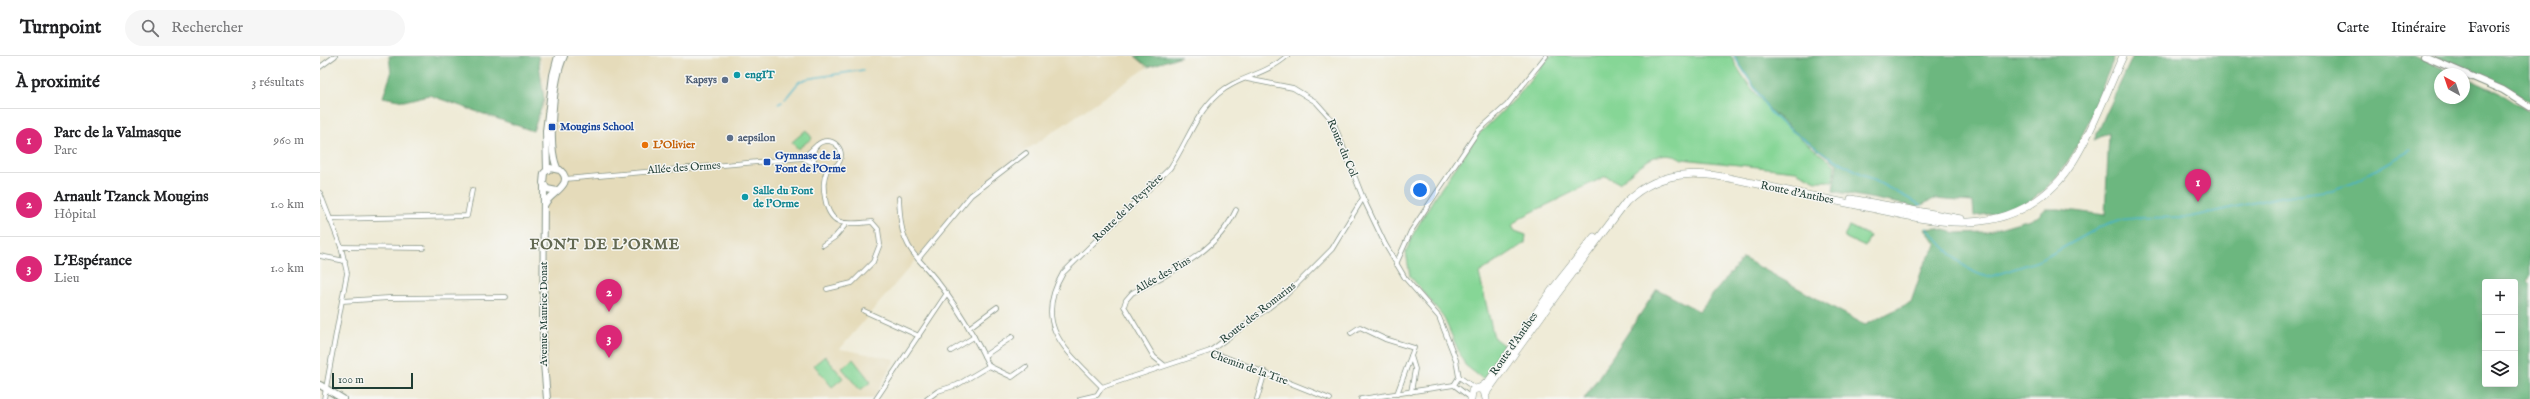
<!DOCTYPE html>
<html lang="fr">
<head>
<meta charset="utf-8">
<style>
	body { margin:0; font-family:"IM FELL English",serif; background:#f6f6f6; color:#202124 }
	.controls { position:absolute; right:12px; bottom:12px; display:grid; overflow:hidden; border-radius:4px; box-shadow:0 2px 10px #0003 }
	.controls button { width:36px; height:36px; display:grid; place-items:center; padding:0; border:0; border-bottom:1px solid #e0e0e0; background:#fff; color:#202124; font:20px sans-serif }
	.compass { position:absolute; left:2114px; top:12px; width:36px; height:36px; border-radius:50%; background:#fff; box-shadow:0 2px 10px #0003; rotate:320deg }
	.scale { position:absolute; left:12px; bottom:10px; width:81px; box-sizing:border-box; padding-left:4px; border:2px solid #1f3d34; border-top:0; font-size:11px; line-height:14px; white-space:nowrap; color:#1f3d34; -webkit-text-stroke:3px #f6f6f2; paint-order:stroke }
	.you { position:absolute; left:1100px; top:134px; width:14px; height:14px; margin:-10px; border:3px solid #fff; border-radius:50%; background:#1a73e8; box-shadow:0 0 0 6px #1a73e833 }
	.badge { display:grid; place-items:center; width:26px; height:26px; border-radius:50%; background:#db2777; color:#fff; font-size:13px; font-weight:700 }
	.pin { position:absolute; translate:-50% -33px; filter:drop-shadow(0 1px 2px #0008) }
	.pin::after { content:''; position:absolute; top:21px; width:14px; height:12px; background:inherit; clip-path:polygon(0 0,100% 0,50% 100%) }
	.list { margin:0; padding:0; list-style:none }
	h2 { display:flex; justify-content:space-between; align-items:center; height:52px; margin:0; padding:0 16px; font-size:17px }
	h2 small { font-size:13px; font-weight:400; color:#757577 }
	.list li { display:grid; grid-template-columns:26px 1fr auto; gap:12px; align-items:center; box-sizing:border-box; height:64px; padding:0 16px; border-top:1px solid #e0e0e0 }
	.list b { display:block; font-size:15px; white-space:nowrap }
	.list p { margin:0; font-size:13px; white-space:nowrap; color:#757577 }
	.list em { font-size:13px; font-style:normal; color:#757577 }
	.icon { flex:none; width:22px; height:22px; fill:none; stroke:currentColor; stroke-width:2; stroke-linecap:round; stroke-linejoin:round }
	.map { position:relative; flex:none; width:2210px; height:343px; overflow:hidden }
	header { display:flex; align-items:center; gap:24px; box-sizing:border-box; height:56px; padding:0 20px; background:#fff; border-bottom:1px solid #e0e0e0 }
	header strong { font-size:19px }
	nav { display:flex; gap:22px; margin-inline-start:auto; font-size:14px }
	.search { width:280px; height:36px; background:#f6f6f6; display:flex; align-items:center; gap:10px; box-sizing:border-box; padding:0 14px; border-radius:22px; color:#757577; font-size:15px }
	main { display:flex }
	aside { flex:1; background:#fff }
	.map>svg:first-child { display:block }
	.built { fill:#e5dbba }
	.green { fill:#86d696; stroke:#528a65 }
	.forest { fill:#6cb77f; stroke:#467a5a; fill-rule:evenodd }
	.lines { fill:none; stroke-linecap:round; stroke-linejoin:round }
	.stream { stroke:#48b4c5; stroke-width:1.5 }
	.street-casing { stroke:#879486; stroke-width:5.5 }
	.secondary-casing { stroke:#879486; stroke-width:8 }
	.primary-casing { stroke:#879486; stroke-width:8 }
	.street { stroke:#fff; stroke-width:4 }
	.secondary { stroke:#fff; stroke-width:6 }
	.primary { stroke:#fff; stroke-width:7 }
	.culture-dot { fill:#0f9aa8; stroke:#f6f6f2; stroke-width:1.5 }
	.service-dot { fill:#5c6f8a; stroke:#f6f6f2; stroke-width:1.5 }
	.transit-dot { fill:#1a4fb4; stroke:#f6f6f2; stroke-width:1.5 }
	.food-dot { fill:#e8710a; stroke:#f6f6f2; stroke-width:1.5 }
	.labels { text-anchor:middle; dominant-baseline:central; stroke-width:3; stroke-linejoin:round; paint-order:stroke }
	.culture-label { font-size:11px; font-weight:bold; fill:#0d838f; stroke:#f6f6f2; text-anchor:start }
	.service-label { font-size:11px; font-weight:bold; fill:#4e5e75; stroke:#f6f6f2; text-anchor:end }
	.transit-label { font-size:11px; font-weight:bold; fill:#164399; stroke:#f6f6f2; text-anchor:start }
	.food-label { font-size:11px; font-weight:bold; fill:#c56008; stroke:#f6f6f2; text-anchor:start }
	.street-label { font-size:11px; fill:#1f3d34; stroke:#f6f6f2 }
	.district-label { font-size:15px; font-weight:bold; letter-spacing:1px; fill:#626851; stroke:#f6f6f2 }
</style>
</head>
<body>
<header>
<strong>Turnpoint</strong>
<div class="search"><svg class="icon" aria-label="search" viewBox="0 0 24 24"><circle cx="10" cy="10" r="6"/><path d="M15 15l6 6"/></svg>Rechercher</div>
<nav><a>Carte</a><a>Itinéraire</a><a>Favoris</a></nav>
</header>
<main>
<aside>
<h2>À proximité<small>3 résultats</small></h2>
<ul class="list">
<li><span class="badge">1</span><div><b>Parc de la Valmasque</b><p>Parc</p></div><em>960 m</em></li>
<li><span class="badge">2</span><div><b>Arnault Tzanck Mougins</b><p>Hôpital</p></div><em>1.0 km</em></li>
<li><span class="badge">3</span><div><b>L'Espérance</b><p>Lieu</p></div><em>1.0 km</em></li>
</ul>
</aside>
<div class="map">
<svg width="2210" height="343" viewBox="0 0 2210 343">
	<rect width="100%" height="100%" fill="#f6f6f2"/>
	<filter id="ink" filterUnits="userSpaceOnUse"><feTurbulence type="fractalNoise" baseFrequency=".025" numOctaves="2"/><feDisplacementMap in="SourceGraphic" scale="8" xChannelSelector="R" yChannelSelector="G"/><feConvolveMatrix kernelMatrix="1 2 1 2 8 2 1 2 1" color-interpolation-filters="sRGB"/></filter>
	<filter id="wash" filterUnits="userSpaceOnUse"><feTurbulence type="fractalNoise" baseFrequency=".012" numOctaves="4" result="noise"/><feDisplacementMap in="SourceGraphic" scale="16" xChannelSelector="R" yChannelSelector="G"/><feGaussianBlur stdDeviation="0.9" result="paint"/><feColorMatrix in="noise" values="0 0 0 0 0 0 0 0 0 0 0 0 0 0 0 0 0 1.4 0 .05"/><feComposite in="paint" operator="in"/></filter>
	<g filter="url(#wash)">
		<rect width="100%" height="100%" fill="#efebd7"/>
		<path class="built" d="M218 0H861L828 11 705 95 651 139 520 293 575 303 553 343H226L222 9Z"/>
		<g class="green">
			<path d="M1230 0H1411C1435 47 1474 78 1515 109L1513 125H1496L1476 115 1362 103C1338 88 1317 113 1299 127L1286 120 1200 162 1192 170 1195 175 1206 179 1205 187 1159 217 1174 282 1186 291 1163 323 1145 309 1123 260 1090 220 1086 196 1092 180 1113 144 1159 78 1197 41Z"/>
			<path d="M486 74 492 82 478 93 472 86Z"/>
			<path d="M1529 170 1550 180 1545 191 1524 181Z"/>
			<path d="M505 300 523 322 512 331 494 309Z"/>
			<path d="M533 303 551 326 540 334 522 312Z"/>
		</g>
		<g class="forest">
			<path d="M69 0H218L224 44 213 75 109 39 84 45 63 41 71 18Z"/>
			<path d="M815 0H861L828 11Z"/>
			<path d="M1414 0H1795C1771 54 1753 133 1690 154 1679 158 1666 158 1654 160L1653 146 1614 143 1597 151 1513 135 1517 108 1475 76 1448 52Z"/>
			<path d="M1813 0H2094L2136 18H2120V42H2144V21L2180 37 2210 56V219L2208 225 2210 227V343H1264L1337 233 1379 255 1423 202 1545 269 1591 246 1604 208 1617 189 1605 173 1615 172 1637 177 1665 176 1717 161 1725 153H1739L1785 159 1789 77 1774 84ZM2165 226H2195V328H2165Z"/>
			<path d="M2115 0H2210V46L2178 28Z"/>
		</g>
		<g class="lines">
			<g class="stream">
				<path d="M1414 0 1450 56 1460 66 1508 100 1601 149"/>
				<path d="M465 43 479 26 486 23 543 14"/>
				<path d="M458 48 462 46"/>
				<path d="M1607 172C1624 190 1643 217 1669 221L1721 204 1782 170 1798 164 1818 162 1870 161 1959 141 2012 134 2032 127 2091 94"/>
			</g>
		</g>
	</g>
	<g filter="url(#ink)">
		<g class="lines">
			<defs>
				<g id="street">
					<path d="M0 11 15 0"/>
					<path d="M927 23 973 32 996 46 1013 65 1043 142 1065 188 1085 222 1119 261 1136 304 1139 321"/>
					<circle cx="507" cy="99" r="14"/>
					<path d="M483 102 495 108"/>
					<path d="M245 123 483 102 497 89"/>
					<path d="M0 137 21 191 27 217 4 343"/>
					<path d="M579 142C580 166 581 184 598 203"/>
					<path d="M10 163 147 160 152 134"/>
					<path d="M503 189 515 181 526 168"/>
					<path d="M21 191 103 192"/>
					<path d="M0 200 25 205"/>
					<path d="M1076 208 1091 175 1158 75 1187 49 1226 0"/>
					<path d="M507 233 532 227 553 206 560 188 558 173 552 166C526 168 510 172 505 142 503 131 503 124 507 114"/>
					<path d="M22 245 69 242 186 241"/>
					<path d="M544 255 599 280"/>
					<path d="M650 271 677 251"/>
					<path d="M1031 277 1040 271 1065 283 1094 292 1091 300"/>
					<path d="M631 295 654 281"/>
					<path d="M890 295 967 238 1012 193 1043 142"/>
					<path d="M664 300 692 281"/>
					<path d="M844 309 834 301 804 250 806 244 812 237C851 216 896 197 916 154"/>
					<path d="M669 310 692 321 706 311"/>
					<path d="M782 331C746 294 712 270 743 217L850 112C867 87 875 58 898 38 917 21 946 19 967 0"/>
					<path d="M1077 338 1091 300 1095 313 1091 336"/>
					<path d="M1151 342 1134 329 1139 321 1156 333"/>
					<path d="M556 343 627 237"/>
					<path d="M607 343 618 335 637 329 669 310C650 270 629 236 598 203L651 139 706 97"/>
					<path d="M760 343 777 339 782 331 890 295 1010 343"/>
					<path d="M937 343 945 316"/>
					<path d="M1041 343 1134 329"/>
				</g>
				<g id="secondary">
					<path d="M2104 0 2183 34 2210 51"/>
					<path d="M237 112C227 89 233 23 244 0"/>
					<path d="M227 114 226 75 233 19 238 0"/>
					<path d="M224 130 223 295 227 343"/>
					<path d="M225 148C230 137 256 128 240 114L230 112 224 117 223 127 227 133 237 135"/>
					<path d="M0 329 23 343"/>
				</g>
				<g id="primary">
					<path d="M1531 143 1641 163"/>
					<path d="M1160 332 1169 325 1232 234 1274 181"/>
					<path d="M1166 337 1237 238 1306 146C1347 106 1392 118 1442 129 1477 137 1511 144 1546 151 1613 166 1681 184 1736 128 1763 101 1786 36 1803 0"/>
					<path d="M1151 343 1152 335 1158 332 1164 335 1166 343"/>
				</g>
			</defs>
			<use href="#street" class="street-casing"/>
			<use href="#secondary" class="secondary-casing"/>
			<use href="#primary" class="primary-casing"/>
			<use href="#street" class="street"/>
			<use href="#secondary" class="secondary"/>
			<use href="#primary" class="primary"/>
		</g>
	</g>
	<g class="culture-dot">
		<circle cx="417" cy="19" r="4"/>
		<circle cx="425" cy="141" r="4"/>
	</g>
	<g class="service-dot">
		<circle cx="405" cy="24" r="4"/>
		<circle cx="410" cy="82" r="4"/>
	</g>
	<g class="transit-dot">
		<rect x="228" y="67" width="8" height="8" rx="2"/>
		<rect x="443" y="102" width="8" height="8" rx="2"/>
	</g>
	<circle class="food-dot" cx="325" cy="89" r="4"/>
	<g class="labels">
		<g class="culture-label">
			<text x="425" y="19">engIT</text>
			<text x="433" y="135">Salle du Font<tspan x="433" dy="13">de l’Orme</tspan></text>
		</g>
		<g class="service-label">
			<text x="397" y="24">Kapsys</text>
			<text x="418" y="82" text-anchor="start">aepsilon</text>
		</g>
		<g class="transit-label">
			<text x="240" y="71">Mougins School</text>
			<text x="455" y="100">Gymnase de la<tspan x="455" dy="13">Font de l'Orme</tspan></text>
		</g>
		<g class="food-label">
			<text x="333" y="89">L'Olivier</text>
		</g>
		<g class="street-label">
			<text transform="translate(1022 92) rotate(67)">Route du Col</text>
			<text transform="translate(364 112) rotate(-4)">Allée des Ormes</text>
			<text transform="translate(1477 137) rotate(12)">Route d'Antibes</text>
			<text transform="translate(808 152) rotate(-44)">Route de la Peyrière</text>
			<text transform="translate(843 219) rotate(-30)">Allée des Pins</text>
			<text transform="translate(938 257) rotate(-38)">Route des Romarins</text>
			<text transform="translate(224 258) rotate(-90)">Avenue Maurice Donat</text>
			<text transform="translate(1194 288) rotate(-55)">Route d'Antibes</text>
			<text transform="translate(929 312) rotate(20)">Chemin de la Tire</text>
		</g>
		<g class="district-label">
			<text x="285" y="188">FONT DE L'ORME</text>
		</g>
	</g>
</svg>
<div class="controls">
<button>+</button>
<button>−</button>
<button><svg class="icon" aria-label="layers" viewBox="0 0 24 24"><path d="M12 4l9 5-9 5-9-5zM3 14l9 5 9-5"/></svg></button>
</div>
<svg class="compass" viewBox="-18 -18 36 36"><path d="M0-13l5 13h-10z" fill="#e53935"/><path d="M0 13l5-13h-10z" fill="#757577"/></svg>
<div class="scale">100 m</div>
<div class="you"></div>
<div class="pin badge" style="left:1878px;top:146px">1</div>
<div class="pin badge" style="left:289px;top:256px">2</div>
<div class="pin badge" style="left:289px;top:302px">3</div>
</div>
</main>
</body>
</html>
